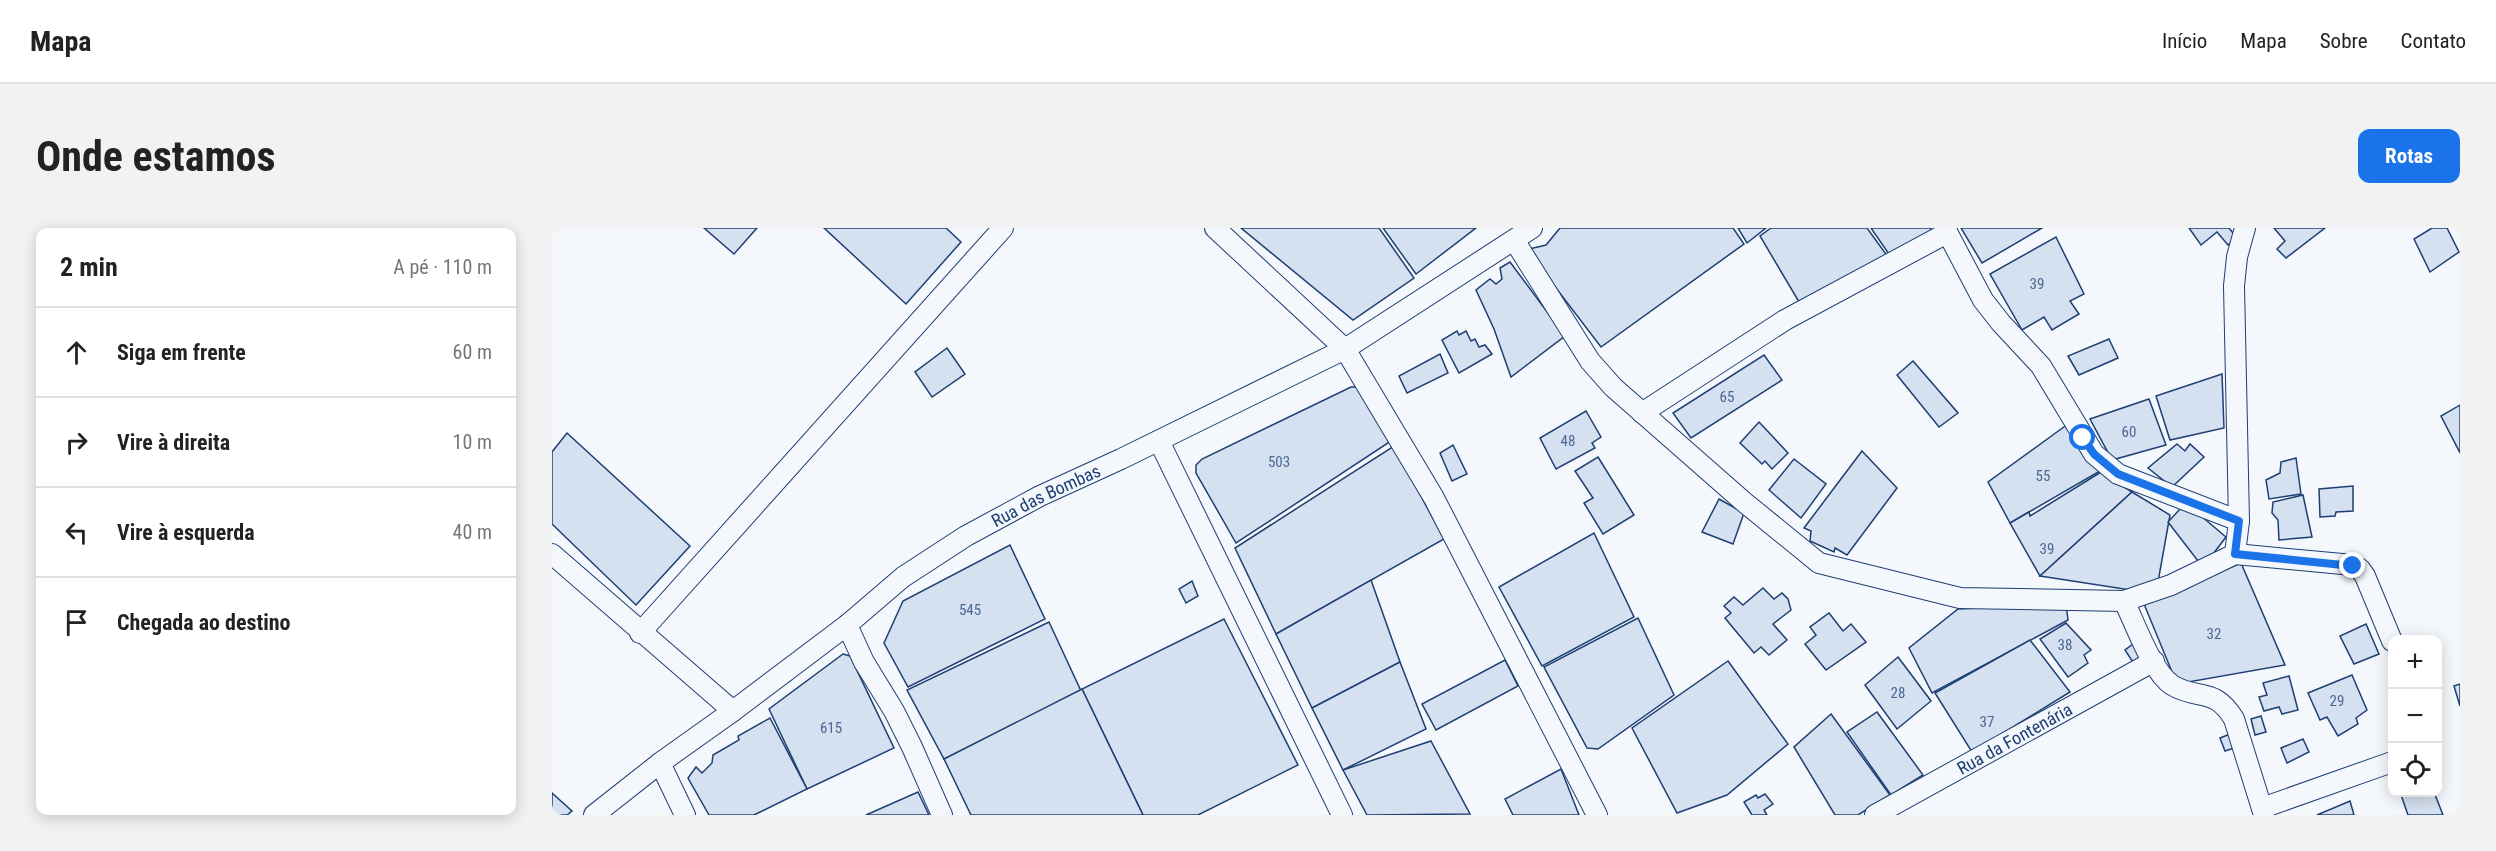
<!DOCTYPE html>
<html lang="pt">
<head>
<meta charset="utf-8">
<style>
	body { margin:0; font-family:"Roboto Condensed",sans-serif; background:#f2f2f2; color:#222 }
	.controls { position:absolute; right:18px; bottom:18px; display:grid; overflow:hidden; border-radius:12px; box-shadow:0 3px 15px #0003 }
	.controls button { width:54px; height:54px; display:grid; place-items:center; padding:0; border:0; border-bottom:2px solid #e0e0e0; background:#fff; color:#222; font:30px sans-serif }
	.stop { position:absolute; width:18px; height:18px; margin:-14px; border:4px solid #1a73e8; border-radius:50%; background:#fff }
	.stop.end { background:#1a73e8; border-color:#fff; box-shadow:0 2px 6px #0008 }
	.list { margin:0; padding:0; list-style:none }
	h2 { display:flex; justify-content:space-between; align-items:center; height:78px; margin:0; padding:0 24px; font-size:26px }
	h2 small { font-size:20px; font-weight:400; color:#767676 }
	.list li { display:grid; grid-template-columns:39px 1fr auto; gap:18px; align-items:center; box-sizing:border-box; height:90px; padding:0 24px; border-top:2px solid #e0e0e0 }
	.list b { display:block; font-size:22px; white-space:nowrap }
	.list em { font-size:20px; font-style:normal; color:#767676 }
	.icon { flex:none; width:33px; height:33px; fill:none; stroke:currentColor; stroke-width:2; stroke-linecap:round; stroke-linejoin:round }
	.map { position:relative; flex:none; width:1908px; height:587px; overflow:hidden; border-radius:12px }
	header { display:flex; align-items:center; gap:36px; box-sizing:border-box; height:84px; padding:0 30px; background:#fff; border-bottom:2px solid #e0e0e0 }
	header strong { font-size:28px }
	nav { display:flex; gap:33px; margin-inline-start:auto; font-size:21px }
	.intro { display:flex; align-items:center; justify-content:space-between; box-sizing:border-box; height:144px; padding:0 36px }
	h1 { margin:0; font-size:42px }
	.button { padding:15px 27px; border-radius:12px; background:#1a73e8; color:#fff; font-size:21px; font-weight:700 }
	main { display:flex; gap:36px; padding:0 36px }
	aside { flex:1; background:#fff; border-radius:12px; box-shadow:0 3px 15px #0003 }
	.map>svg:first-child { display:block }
	.building { fill:#d5e0f0; stroke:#1d3f73; stroke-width:1.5 }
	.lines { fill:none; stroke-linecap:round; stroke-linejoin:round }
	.street-casing { stroke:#1d3f73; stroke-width:22 }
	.street { stroke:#f4f7fb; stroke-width:20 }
	.route { stroke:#1a73e8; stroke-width:8 }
	.labels { text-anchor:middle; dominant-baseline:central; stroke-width:4.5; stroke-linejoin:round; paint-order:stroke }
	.number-label { font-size:15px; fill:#4b6792 }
	.street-label { font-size:18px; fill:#1d3f73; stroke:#f4f7fb }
</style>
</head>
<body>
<header>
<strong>Mapa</strong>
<nav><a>Início</a><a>Mapa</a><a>Sobre</a><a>Contato</a></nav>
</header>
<div class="intro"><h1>Onde estamos</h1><a class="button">Rotas</a></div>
<main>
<aside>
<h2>2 min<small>A pé · 110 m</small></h2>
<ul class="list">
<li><svg class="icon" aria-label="ahead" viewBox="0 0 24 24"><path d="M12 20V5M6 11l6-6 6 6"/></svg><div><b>Siga em frente</b></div><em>60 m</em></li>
<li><svg class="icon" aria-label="right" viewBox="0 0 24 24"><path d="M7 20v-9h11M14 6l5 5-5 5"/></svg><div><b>Vire à direita</b></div><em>10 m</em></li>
<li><svg class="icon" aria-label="left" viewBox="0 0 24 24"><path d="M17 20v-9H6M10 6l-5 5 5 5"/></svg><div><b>Vire à esquerda</b></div><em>40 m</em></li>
<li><svg class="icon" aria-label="arrive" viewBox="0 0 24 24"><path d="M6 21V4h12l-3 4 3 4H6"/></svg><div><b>Chegada ao destino</b></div></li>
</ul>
</aside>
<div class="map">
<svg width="1908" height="587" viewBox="0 0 1908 587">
	<rect width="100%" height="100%" fill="#f4f7fb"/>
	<g class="building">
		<path d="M152 0H205L182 26Z"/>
		<path d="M272 0H394L409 14 354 76Z"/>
		<path d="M689 0H827L862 50 801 92Z"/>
		<path d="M831 0H924L864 46Z"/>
		<path d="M1008 0H1181L1192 16 1049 119 978 26 977 21 994 17Z"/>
		<path d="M1186 0H1214L1195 15Z"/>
		<path d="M1219 0H1315L1336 29 1250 79 1208 8Z"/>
		<path d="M1319 0H1379L1378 5 1339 29Z"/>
		<path d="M1409 0H1490L1430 35Z"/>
		<path d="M1637 0H1677L1685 10 1676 17 1665 4 1649 17Z"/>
		<path d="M1722 0H1773L1734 30 1725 21 1733 13Z"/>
		<path d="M1880 0H1895L1907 24 1878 44 1862 11Z"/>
		<path d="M1504 9 1532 66 1518 73 1527 86 1500 102 1492 89 1470 102 1438 46Z"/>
		<path d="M958 34 1013 108 959 149 942 101 924 62 938 51 944 56 950 51 948 40Z"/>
		<path d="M905 103 907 107 914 103 919 113 923 111 927 119 933 117 940 126 907 145 890 112Z"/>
		<path d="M1557 111 1566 130 1527 147 1516 128Z"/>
		<path d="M395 120 413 146 380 169 363 144Z"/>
		<path d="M888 126 896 145 855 165 847 148Z"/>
		<path d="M1212 127 1230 152 1139 210 1121 185Z"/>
		<path d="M1361 133 1406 185 1387 199 1345 147Z"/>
		<path d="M1670 146 1672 200 1618 212 1604 168Z"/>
		<path d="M799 159H808L839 213 684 315 644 245V237L650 231Z"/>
		<path d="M1597 171 1614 217 1560 232 1538 191Z"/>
		<path d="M1908 177V225L1889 188Z"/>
		<path d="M1034 183 1049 209 1040 215 1043 220 1004 241 988 210Z"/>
		<path d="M1207 194 1236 225 1220 241 1213 233 1210 236 1188 215Z"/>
		<path d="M1516 196 1548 243 1458 295 1436 254Z"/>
		<path d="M15 205 138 318 84 377 0 296V224Z"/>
		<path d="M1625 216 1633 223 1638 216 1652 229 1620 259 1596 240Z"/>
		<path d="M901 217 915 246 900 253 888 225Z"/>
		<path d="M842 218 892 311 724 406 683 320Z"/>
		<path d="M1310 223 1345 260 1295 327 1283 320 1282 324 1258 313 1259 303 1252 300Z"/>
		<path d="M1046 229 1082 287 1051 306 1032 275 1041 270 1023 243Z"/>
		<path d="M1744 230 1749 266 1717 271 1714 252 1728 245 1729 234Z"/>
		<path d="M1242 231 1274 256 1249 290 1217 262Z"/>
		<path d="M1549 244 1580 264 1488 348 1458 295 1477 284 1478 288Z"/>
		<path d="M1801 258V283L1784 284 1783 288 1768 289 1767 261Z"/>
		<path d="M1580 264 1618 287 1606 354 1585 363 1488 348Z"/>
		<path d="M1751 267 1760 309 1727 312 1726 292 1720 285 1721 274Z"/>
		<path d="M1167 271 1192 285 1181 316 1150 304Z"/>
		<path d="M1628 281 1640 284 1642 282 1674 309 1658 330 1646 333 1616 294Z"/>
		<path d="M1042 305 1082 389 990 438 947 359Z"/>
		<path d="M458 317 493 391 356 459 332 415 351 373Z"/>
		<path d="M1689 335 1733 437 1625 456 1592 376Z"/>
		<path d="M819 352 848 434 760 480 724 406Z"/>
		<path d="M640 353 646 368 634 375 627 361Z"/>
		<path d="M1211 360 1222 371 1230 365 1236 371 1239 382 1221 396 1235 412 1217 427 1209 419 1202 425 1173 390 1179 385 1172 378 1182 369 1191 377Z"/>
		<path d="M1514 376 1516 392 1380 465 1357 420 1406 381Z"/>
		<path d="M1277 385 1291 403 1299 396 1314 414 1274 442 1253 416 1264 407 1258 399Z"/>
		<path d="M1086 390 1122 467 1046 521 1035 520 992 439Z"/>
		<path d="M672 391 746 537 646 587H591L530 461Z"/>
		<path d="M497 394 529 463 392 531 355 462Z"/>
		<path d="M1514 395 1539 422 1532 427 1536 435 1516 449 1488 411Z"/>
		<path d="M1814 396 1827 426 1802 436 1788 408Z"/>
		<path d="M1478 412 1518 464 1420 524 1383 465Z"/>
		<path d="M1585 413 1596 432 1584 439 1573 422Z"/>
		<path d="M291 426 298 428 342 520 255 561 217 481Z"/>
		<path d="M1346 429 1379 473 1345 501 1313 457Z"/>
		<path d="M953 432 966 458 884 502 870 476Z"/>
		<path d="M1176 433 1236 516 1175 567 1125 585 1080 500Z"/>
		<path d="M848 434 874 501 791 542 760 480Z"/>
		<path d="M1800 447 1815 482 1804 490 1806 496 1786 508 1775 489 1768 492 1756 465Z"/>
		<path d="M1737 448 1746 482 1730 486 1727 479 1712 483 1707 469 1715 467 1711 455Z"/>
		<path d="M1908 456V478L1902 458Z"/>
		<path d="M530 461 591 587H419L392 531Z"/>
		<path d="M1325 484 1371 547 1339 567 1295 504Z"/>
		<path d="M1279 486 1338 567 1306 587H1283L1242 519Z"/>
		<path d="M1709 488 1714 504 1703 507 1699 491Z"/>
		<path d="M218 490 255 561 202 587H157L136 550 144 539 150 545 160 535 161 527 187 512 186 508Z"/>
		<path d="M1678 506 1682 520 1673 523 1668 510Z"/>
		<path d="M1751 511 1757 524 1735 535 1729 520Z"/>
		<path d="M879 513 918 586 815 587 791 542Z"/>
		<path d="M1009 541 1027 587H961L953 571Z"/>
		<path d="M366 564 377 587H314Z"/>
		<path d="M1848 564H1882L1891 587H1856Z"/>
		<path d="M0 565 20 583 15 587H0Z"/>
		<path d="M1213 566 1221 576 1212 582 1215 587H1200L1192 574 1204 567 1206 570Z"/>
		<path d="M1798 573 1802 587H1765Z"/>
	</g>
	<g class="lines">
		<defs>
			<g id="street">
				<path d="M663 0 793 121 882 270 1045 587"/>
				<path d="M1393 0 1431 72 1449 95 1489 138 1542 226 1566 246 1687 293"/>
				<path d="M962 12 1038 133 1061 159 1192 274 1267 335 1408 370 1572 373 1619 357 1683 326 1687 293 1682 58 1685 29 1693 0"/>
				<path d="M1090 185 1233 92 1395 5"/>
				<path d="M607 213 790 587"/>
				<path d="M0 326 181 483"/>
				<path d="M1683 326 1801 337 1808 341 1813 348 1840 413"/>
				<path d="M1572 373C1583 395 1600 444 1620 457 1646 473 1662 458 1682 491L1712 587"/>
				<path d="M295 397 312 434 342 483 360 519 390 587"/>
				<path d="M88 405 451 0"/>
				<path d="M108 535 133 587"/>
				<path d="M1710 580 1840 534"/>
				<path id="s1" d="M42 587 108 535 181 483 295 397 351 349 414 308 488 268 569 231 793 121 980 0"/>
				<path id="s2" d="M1323 587 1602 433"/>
			</g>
		</defs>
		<use href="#street" class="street-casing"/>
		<use href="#street" class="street"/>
	</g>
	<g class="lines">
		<path class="route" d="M1531 210 1542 226 1566 246 1687 293 1683 326 1801 338"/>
	</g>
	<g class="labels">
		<g class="number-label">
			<text x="1485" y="56">39</text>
			<text x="1175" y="169">65</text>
			<text x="1577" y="204">60</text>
			<text x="1016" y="213">48</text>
			<text x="727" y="234">503</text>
			<text x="1491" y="248">55</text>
			<text x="1495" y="321">39</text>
			<text x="418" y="382">545</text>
			<text x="1662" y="406">32</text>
			<text x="1513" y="417">38</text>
			<text x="1346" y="465">28</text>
			<text x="1785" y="473">29</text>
			<text x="1435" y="494">37</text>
			<text x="279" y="500">615</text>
		</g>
		<g class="street-label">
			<text stroke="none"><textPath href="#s1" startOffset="555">Rua das Bombas</textPath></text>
			<text stroke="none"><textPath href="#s2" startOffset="159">Rua da Fontenária</textPath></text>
		</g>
	</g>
</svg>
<div class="controls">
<button>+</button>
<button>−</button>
<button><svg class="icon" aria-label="locate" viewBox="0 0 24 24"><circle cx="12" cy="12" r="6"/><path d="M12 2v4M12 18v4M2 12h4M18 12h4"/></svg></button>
</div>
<div class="stop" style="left:1531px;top:210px"></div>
<div class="stop end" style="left:1801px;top:338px"></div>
</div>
</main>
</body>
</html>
